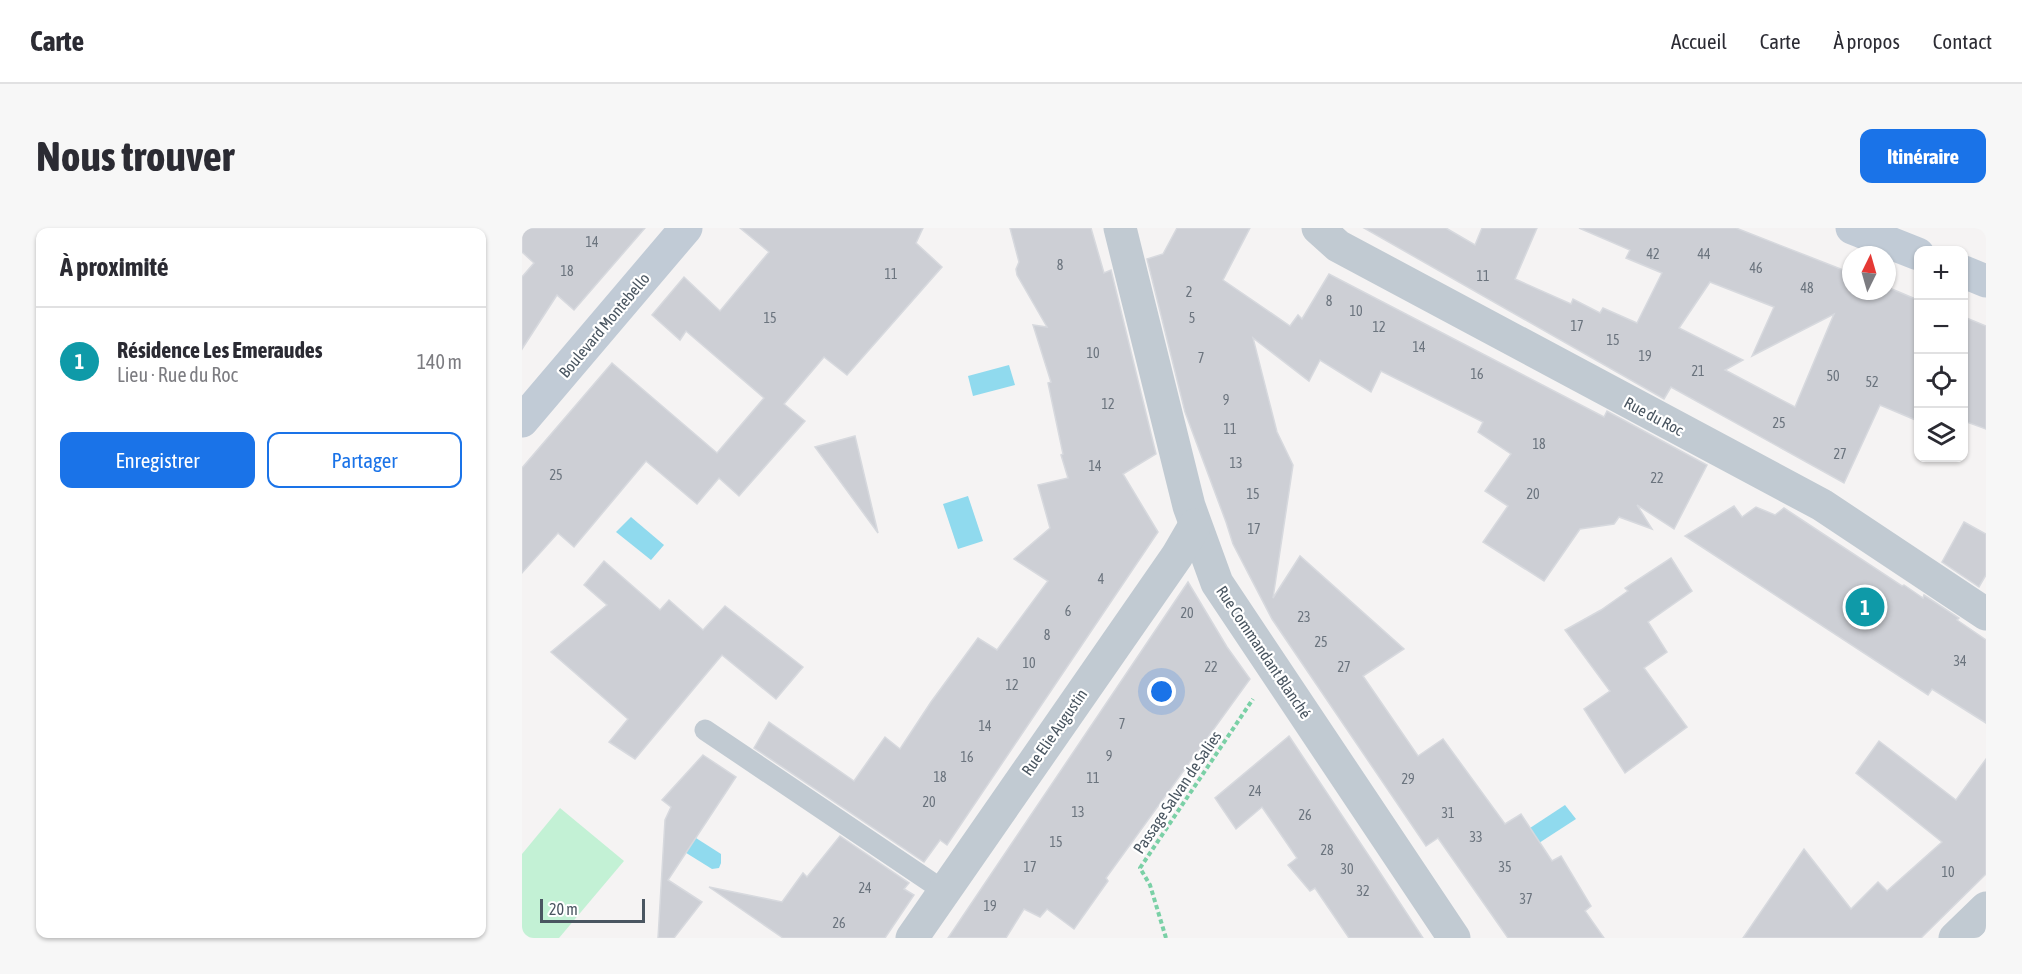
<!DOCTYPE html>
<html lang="fr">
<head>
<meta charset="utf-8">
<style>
	body { margin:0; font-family:"Asap Condensed",sans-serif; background:#f7f7f7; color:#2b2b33 }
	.controls { position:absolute; right:18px; top:18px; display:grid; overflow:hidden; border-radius:12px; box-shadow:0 2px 4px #0004 }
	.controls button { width:54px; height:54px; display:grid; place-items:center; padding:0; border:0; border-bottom:2px solid #e1e1e2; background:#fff; color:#2b2b33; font:30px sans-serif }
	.compass { position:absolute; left:1320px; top:18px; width:54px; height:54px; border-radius:50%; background:#fff; box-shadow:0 2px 4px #0004; rotate:5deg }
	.scale { position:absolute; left:18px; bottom:15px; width:105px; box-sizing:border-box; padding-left:6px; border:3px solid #4a5661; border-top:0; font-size:16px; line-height:21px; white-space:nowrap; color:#4a5661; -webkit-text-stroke:4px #fff; paint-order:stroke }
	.you { position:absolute; left:640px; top:464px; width:21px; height:21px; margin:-15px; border:4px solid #fff; border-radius:50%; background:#1a73e8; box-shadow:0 0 0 9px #1a73e833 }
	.badge { display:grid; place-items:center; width:39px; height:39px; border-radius:50%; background:#1a73e8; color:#fff; font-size:20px; font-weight:700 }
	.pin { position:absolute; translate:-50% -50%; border:3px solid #fff; box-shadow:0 2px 6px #0006 }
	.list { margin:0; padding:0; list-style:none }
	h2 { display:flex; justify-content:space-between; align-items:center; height:78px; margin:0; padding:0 24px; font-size:26px }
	h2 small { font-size:20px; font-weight:400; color:#7c7c81 }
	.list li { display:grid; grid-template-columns:39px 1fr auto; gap:18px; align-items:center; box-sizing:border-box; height:108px; padding:0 24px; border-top:2px solid #e1e1e2 }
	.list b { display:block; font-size:22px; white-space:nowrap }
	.list p { margin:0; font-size:20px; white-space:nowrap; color:#7c7c81 }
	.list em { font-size:20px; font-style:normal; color:#7c7c81 }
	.actions { display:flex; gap:12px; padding:18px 24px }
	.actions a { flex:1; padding:14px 0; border:2px solid #1a73e8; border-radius:12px; text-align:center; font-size:21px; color:#1a73e8 }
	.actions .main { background:#1a73e8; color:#fff }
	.icon { flex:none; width:33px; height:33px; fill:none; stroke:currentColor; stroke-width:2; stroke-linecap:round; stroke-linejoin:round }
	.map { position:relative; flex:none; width:1464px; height:710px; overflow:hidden; border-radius:12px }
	header { display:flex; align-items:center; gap:36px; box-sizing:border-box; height:84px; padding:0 30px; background:#fff; border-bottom:2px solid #e1e1e2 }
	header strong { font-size:28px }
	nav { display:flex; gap:33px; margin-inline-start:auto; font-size:21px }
	.intro { display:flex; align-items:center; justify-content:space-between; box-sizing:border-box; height:144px; padding:0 36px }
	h1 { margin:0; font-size:42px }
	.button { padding:15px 27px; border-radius:12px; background:#1a73e8; color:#fff; font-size:21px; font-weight:700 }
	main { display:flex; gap:36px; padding:0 36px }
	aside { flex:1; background:#fff; border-radius:12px; box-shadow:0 2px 4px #0004 }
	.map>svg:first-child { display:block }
	.green { fill:#c3f1d5 }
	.water { fill:#90daee }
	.building { fill:#cdcfd5; stroke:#d7d9de; stroke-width:1.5; fill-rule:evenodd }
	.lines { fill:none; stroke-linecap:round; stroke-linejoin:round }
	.path { stroke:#7ad0a6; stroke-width:4; stroke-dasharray:4.5 3; stroke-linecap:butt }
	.lane { stroke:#c1cad2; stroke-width:21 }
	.street { stroke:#c1cad2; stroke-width:33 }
	.secondary { stroke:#c1cbd6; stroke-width:33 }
	.labels { text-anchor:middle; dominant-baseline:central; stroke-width:4.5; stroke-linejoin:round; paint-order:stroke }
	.number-label { font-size:14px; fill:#6b747e }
	.street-label { font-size:16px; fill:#4a5661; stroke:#fff }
</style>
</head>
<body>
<header>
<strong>Carte</strong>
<nav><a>Accueil</a><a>Carte</a><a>À propos</a><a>Contact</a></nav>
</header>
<div class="intro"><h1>Nous trouver</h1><a class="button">Itinéraire</a></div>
<main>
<aside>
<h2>À proximité<small></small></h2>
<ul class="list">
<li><span class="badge" style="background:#0f9aa8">1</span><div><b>Résidence Les Emeraudes</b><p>Lieu · Rue du Roc</p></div><em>140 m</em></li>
</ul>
<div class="actions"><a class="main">Enregistrer</a><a>Partager</a></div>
</aside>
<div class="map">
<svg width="1464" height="710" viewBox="0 0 1464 710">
	<rect width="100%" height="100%" fill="#f5f3f3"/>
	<path class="green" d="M38 580 102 633 37 710H0V626Z"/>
	<g class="water">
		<path d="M487 137 493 157 451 168 446 148Z"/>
		<path d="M446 268 461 313 436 321 421 276Z"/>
		<path d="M109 289 142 317 129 332 94 304Z"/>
		<path d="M1043 577 1054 591 1017 615 1008 600Z"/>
		<path d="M163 603 199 626V635L197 640 190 641 153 618Z"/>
	</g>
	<g class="building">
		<path d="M0 0H123L52 82 35 67 0 121V49L12 35 0 24Z"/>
		<path d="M218 0H401L394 15 420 39 325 147 302 129 262 176 283 193 217 268 197 250 175 276 124 233 52 319 36 305 0 345V240L90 135 195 225 242 170 164 103 158 112 130 87 162 49 198 83 247 24Z"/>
		<path d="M488 0H569L582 45 589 42 634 226 601 246 636 304 425 617 418 612 402 634 232 520 247 494 332 553 363 509 378 521 409 474 456 410 475 422 526 353 492 331 528 300 516 257 546 250 539 227 541 226 526 155 529 154 511 97 525 99 495 47 494 41 497 34Z"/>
		<path d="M655 0H728L701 52 768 98 776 87 780 91 807 46 1082 189 1085 183 1185 237 1152 301 1115 277 1130 301 1097 289 1092 296 1058 301 1022 353 961 314 986 278 963 263 989 226 956 204 961 194 859 143 849 164 798 132 787 153 731 110 755 204 771 237 751 370 778 328 882 421 841 448 896 528 921 511 983 596 999 586 1030 633 1039 628 1069 678 1063 683 1082 710H986L916 610 904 618 750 391 711 316 704 294 663 184 625 31 641 26Z"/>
		<path d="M842 0H924L953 17 960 0H1015L993 51 1049 76 1051 71 1078 85 1081 80 1115 95 1140 45 1104 30 1108 22 1057 0H1214L1329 45V63H1365V59L1396 72V193L1358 177 1322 255 1149 159 1142 171ZM1188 54 1252 79 1230 128 1312 86 1273 179 1203 142 1221 132 1157 100Z"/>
		<path d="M1442 89 1464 98V201L1442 193Z"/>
		<path d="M333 208 356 305 293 219Z"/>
		<path d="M1212 278 1220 289 1234 279 1253 287 1262 280 1380 358 1382 357 1401 370 1402 367 1437 390 1435 392 1464 412V495L1410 461 1406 467 1163 308Z"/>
		<path d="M1442 294 1464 306V347L1457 359 1420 334Z"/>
		<path d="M1149 330 1170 363 1126 394 1145 424 1122 440 1165 499 1103 545 1062 481 1088 463 1043 402 1079 382 1106 363 1103 360Z"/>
		<path d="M82 333 138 382 147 372 181 402 203 378 281 439 254 471 200 427 113 531 87 514 106 491 29 424 85 377 62 357Z"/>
		<path d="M666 354 705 419 728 451 584 650 586 653 552 701 525 681 518 689 502 681 484 710H426Z"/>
		<path d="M767 508 853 637 901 710H827L793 660 788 663 766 637 775 630 740 579 714 601 693 570Z"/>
		<path d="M1357 513 1434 572 1464 531V646L1399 710H1221L1282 621 1329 681 1356 654 1365 663 1420 614 1334 545Z"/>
		<path d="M181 527 214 549 146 652 180 674 152 710H136L143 592 149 579 140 572Z"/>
		<path d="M318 608 387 655 382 661 392 667 363 710H261L187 659 260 674 281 645 285 649Z"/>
	</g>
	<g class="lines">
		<path class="path" d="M644 710 628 657 618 640 731 471"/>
		<path class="lane" d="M183 502 422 663"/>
		<g class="street">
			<path d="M598 0 667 278 695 355 932 710"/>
			<path d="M796 0 816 18 1300 277 1464 386"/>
			<path d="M390 710 655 328 673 297"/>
			<path d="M1433 710 1464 680"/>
		</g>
		<g class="secondary">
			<path d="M1330 0 1396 26"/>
			<path d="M1442 44 1464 53"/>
			<path d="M0 193 164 0"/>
		</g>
	</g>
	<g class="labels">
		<g class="number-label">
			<text x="70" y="14">14</text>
			<text x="1131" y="26">42</text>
			<text x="1182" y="26">44</text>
			<text x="538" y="37">8</text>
			<text x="1234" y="40">46</text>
			<text x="45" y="43">18</text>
			<text x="369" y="46">11</text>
			<text x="961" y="48">11</text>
			<text x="1285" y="60">48</text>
			<text x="667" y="64">2</text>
			<text x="807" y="73">8</text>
			<text x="834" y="83">10</text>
			<text x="248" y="90">15</text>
			<text x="670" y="90">5</text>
			<text x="1055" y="98">17</text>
			<text x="857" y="99">12</text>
			<text x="1091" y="112">15</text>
			<text x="897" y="119">14</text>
			<text x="571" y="125">10</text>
			<text x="1123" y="128">19</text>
			<text x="679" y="130">7</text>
			<text x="1176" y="143">21</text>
			<text x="955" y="146">16</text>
			<text x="1311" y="148">50</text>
			<text x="1350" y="154">52</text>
			<text x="704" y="172">9</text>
			<text x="586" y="176">12</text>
			<text x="1257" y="195">25</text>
			<text x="708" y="201">11</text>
			<text x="1017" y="216">18</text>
			<text x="1318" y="226">27</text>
			<text x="714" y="235">13</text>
			<text x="573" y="238">14</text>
			<text x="34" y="247">25</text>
			<text x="1135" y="250">22</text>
			<text x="731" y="266">15</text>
			<text x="1011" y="266">20</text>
			<text x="732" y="301">17</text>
			<text x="579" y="351">4</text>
			<text x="546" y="383">6</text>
			<text x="665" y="385">20</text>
			<text x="782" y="389">23</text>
			<text x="525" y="407">8</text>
			<text x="799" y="414">25</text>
			<text x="1438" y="433">34</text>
			<text x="507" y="435">10</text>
			<text x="689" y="439">22</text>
			<text x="822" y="439">27</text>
			<text x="490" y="457">12</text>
			<text x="600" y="496">7</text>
			<text x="463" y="498">14</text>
			<text x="587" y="528">9</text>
			<text x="445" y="529">16</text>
			<text x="418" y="549">18</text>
			<text x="571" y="550">11</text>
			<text x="886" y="551">29</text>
			<text x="733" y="563">24</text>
			<text x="407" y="574">20</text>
			<text x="556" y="584">13</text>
			<text x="926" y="585">31</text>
			<text x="783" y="587">26</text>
			<text x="954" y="609">33</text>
			<text x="534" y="614">15</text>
			<text x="805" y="622">28</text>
			<text x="508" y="639">17</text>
			<text x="983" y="639">35</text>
			<text x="825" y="641">30</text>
			<text x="1426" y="644">10</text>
			<text x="343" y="660">24</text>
			<text x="841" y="663">32</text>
			<text x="1004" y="671">37</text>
			<text x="468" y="678">19</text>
			<text x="317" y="695">26</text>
		</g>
		<g class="street-label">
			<text transform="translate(82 97) rotate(-50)">Boulevard Montebello</text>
			<text transform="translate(1132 188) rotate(28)">Rue du Roc</text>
			<text transform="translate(742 424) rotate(56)">Rue Commandant Blanché</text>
			<text transform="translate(532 504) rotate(-55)">Rue Elie Augustin</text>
			<text transform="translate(655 564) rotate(-56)">Passage Salvan de Salies</text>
		</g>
	</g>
</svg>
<div class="controls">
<button>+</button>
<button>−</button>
<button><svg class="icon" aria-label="locate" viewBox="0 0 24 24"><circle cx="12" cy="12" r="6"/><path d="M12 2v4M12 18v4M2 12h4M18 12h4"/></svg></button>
<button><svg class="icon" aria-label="layers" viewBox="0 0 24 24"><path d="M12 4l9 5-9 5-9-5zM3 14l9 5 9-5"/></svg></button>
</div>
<svg class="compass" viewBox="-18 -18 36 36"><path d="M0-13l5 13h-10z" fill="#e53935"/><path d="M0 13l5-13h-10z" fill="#7c7c81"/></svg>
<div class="scale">20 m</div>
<div class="you"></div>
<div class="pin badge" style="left:1343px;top:379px;background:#0f9aa8">1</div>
</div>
</main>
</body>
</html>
